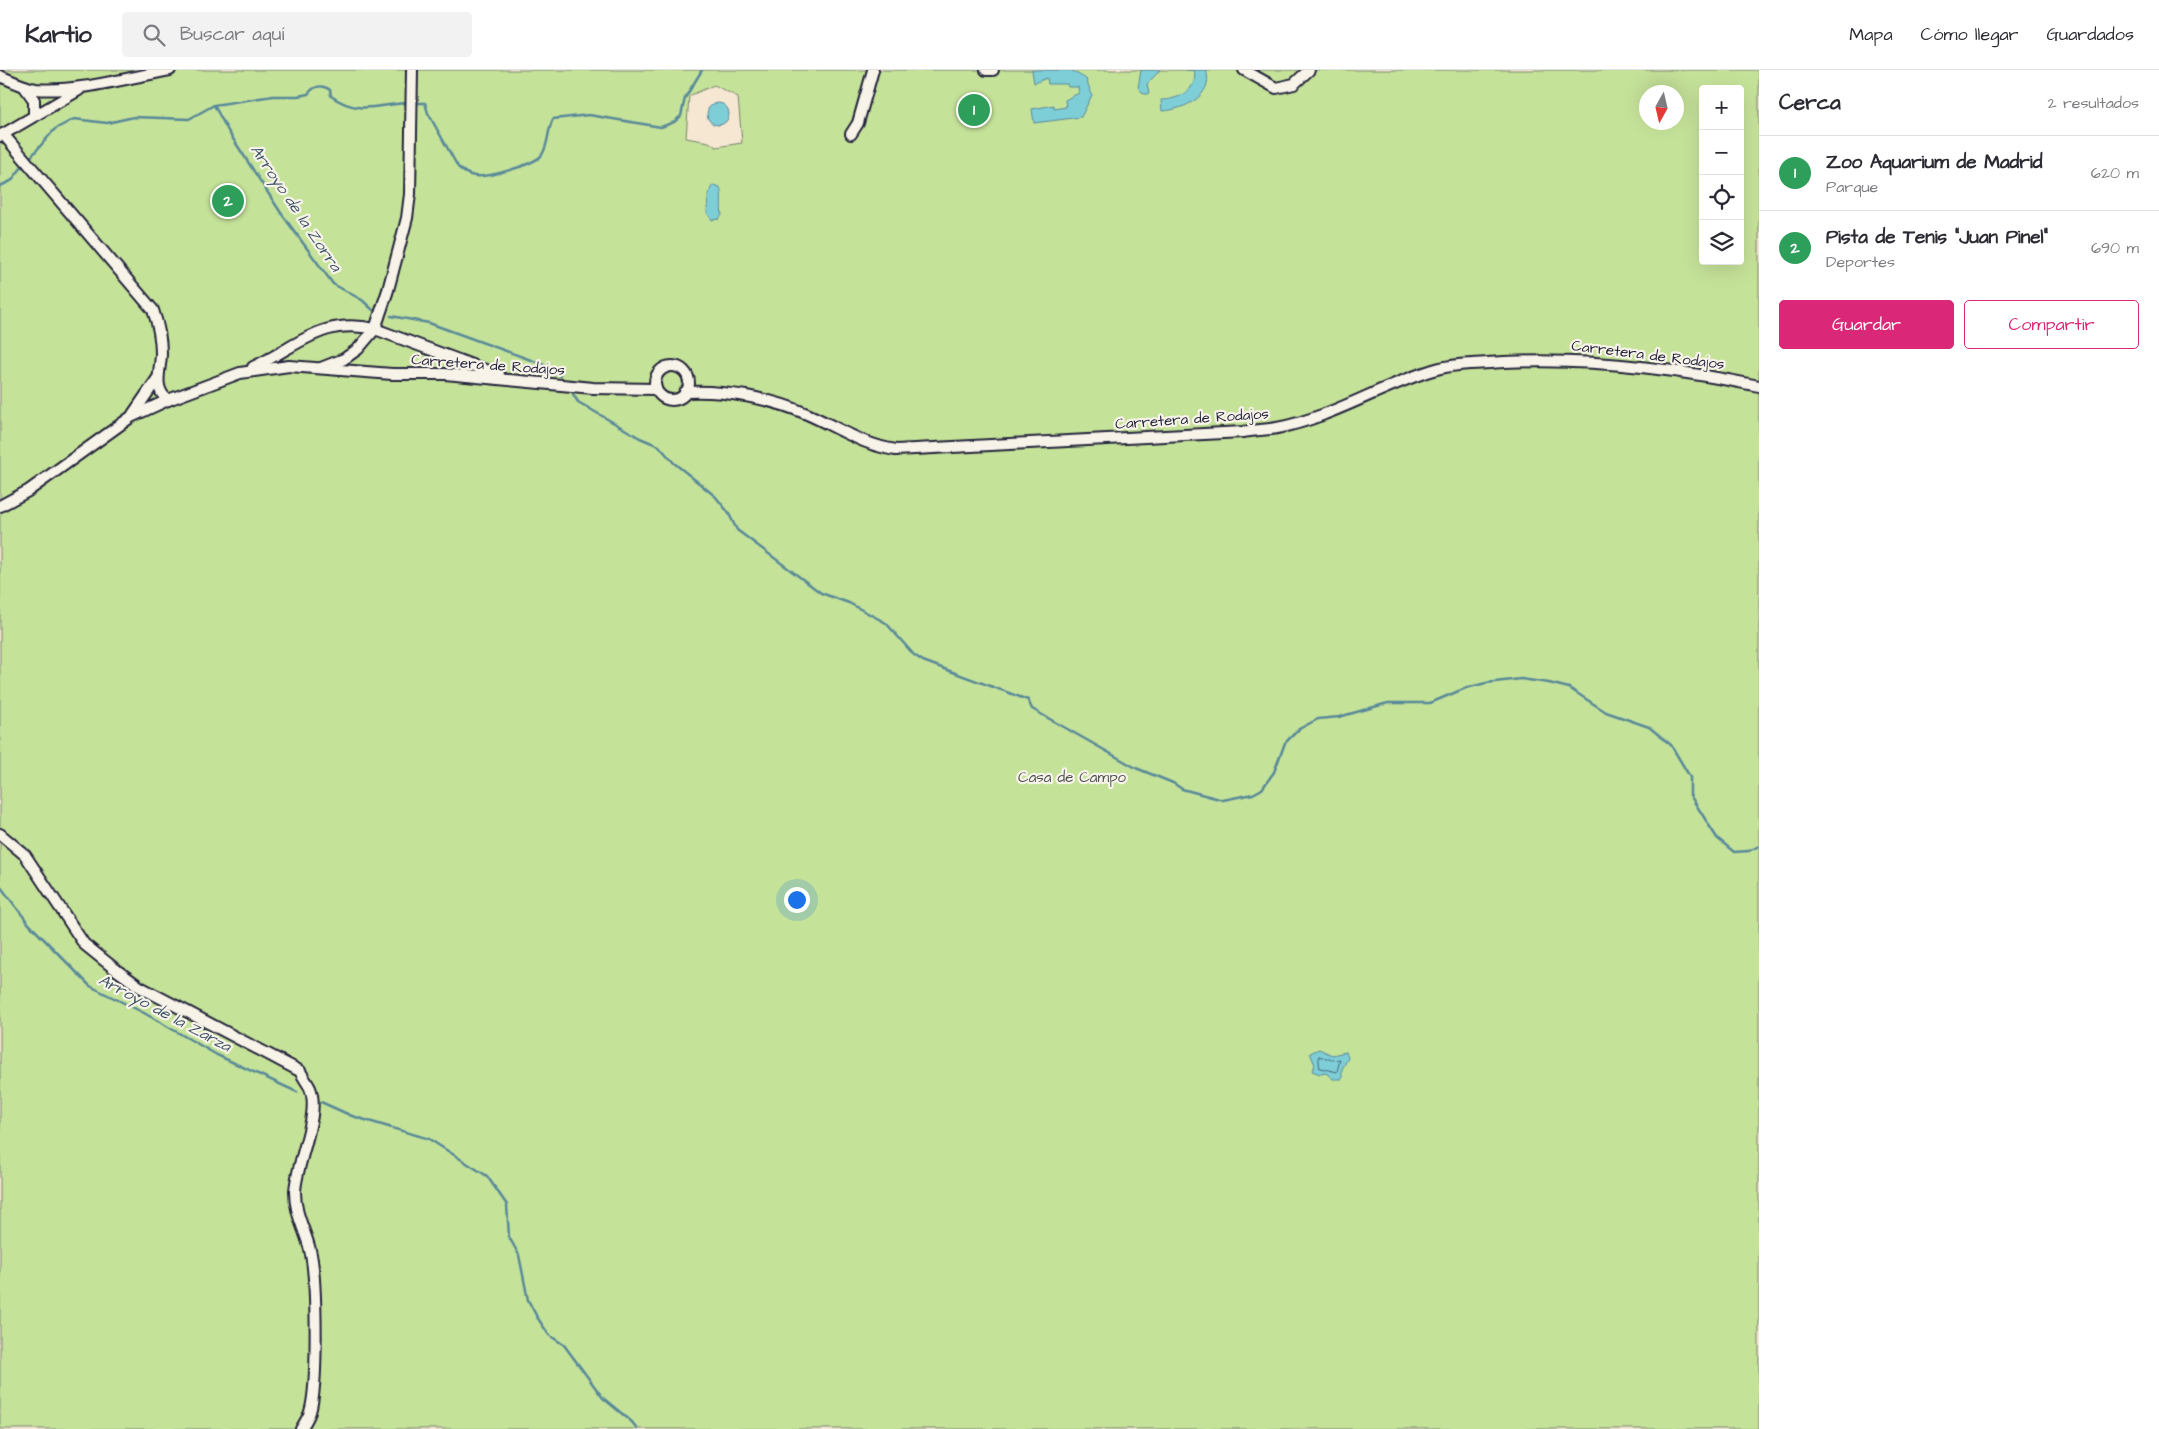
<!DOCTYPE html>
<html lang="es">
<head>
<meta charset="utf-8">
<style>
	body { margin:0; font-family:"Architects Daughter",sans-serif; background:#f2f2f3; color:#2b2b33 }
	.controls { position:absolute; right:15px; top:15px; display:grid; overflow:hidden; border-radius:5px; box-shadow:0 5px 20px #0002 }
	.controls button { width:45px; height:45px; display:grid; place-items:center; padding:0; border:0; border-bottom:1px solid #e1e1e2; background:#fff; color:#2b2b33; font:25px sans-serif }
	.compass { position:absolute; left:1639px; top:15px; width:45px; height:45px; border-radius:50%; background:#fff; box-shadow:0 5px 20px #0002; rotate:188deg }
	.you { position:absolute; left:796px; top:829px; width:18px; height:18px; margin:-12px; border:4px solid #fff; border-radius:50%; background:#1a73e8; box-shadow:0 0 0 8px #1a73e833 }
	.badge { display:grid; place-items:center; width:32px; height:32px; border-radius:50%; background:#db2777; color:#fff; font-size:16px; font-weight:700 }
	.pin { position:absolute; translate:-50% -50%; border:2px solid #fff; box-shadow:0 1px 5px #0006 }
	.list { margin:0; padding:0; list-style:none }
	h2 { display:flex; justify-content:space-between; align-items:center; height:65px; margin:0; padding:0 20px; font-size:21px }
	h2 small { font-size:16px; font-weight:400; color:#7c7c81 }
	.list li { display:grid; grid-template-columns:32px 1fr auto; gap:15px; align-items:center; box-sizing:border-box; height:75px; padding:0 20px; border-top:1px solid #e1e1e2 }
	.list b { display:block; font-size:19px; white-space:nowrap }
	.list p { margin:0; font-size:16px; white-space:nowrap; color:#7c7c81 }
	.list em { font-size:16px; font-style:normal; color:#7c7c81 }
	.actions { display:flex; gap:10px; padding:15px 20px }
	.actions a { flex:1; padding:11px 0; border:1px solid #db2777; border-radius:5px; text-align:center; font-size:18px; color:#db2777 }
	.actions .main { background:#db2777; color:#fff }
	.icon { flex:none; width:28px; height:28px; fill:none; stroke:currentColor; stroke-width:2; stroke-linecap:round; stroke-linejoin:round }
	.map { position:relative; flex:none; width:1759px; height:1359px; overflow:hidden }
	header { display:flex; align-items:center; gap:30px; box-sizing:border-box; height:70px; padding:0 25px; background:#fff; border-bottom:1px solid #e1e1e2 }
	header strong { font-size:24px }
	nav { display:flex; gap:28px; margin-inline-start:auto; font-size:18px }
	.search { width:350px; height:45px; background:#f2f2f3; display:flex; align-items:center; gap:12px; box-sizing:border-box; padding:0 18px; border-radius:5px; color:#7c7c81; font-size:19px }
	main { display:flex }
	aside { flex:1; background:#fff }
	.map>svg:first-child { display:block }
	.green { fill:#c5e299; stroke:#74826a; fill-rule:evenodd }
	.water { fill:#7eced8; stroke:#598999 }
	.lines { fill:none; stroke-linecap:round; stroke-linejoin:round }
	.shore { stroke:#47677a; stroke-width:1 }
	.stream { stroke:#598999; stroke-width:2.5 }
	.minor-casing { stroke:#22223b; stroke-width:14 }
	.minor { stroke:#f7f3e8; stroke-width:10 }
	.labels { text-anchor:middle; dominant-baseline:central; stroke-width:4.5; stroke-linejoin:round; paint-order:stroke }
	.street-label { font-size:15px; fill:#22223b; stroke:#f7f3e8 }
	.park-label { font-size:15px; fill:#4b5252; stroke:#f7f3e8 }
	.water-label { font-size:16px; font-style:italic; fill:#3e566a; stroke:#f7f3e8 }
</style>
</head>
<body>
<header>
<strong>Kartio</strong>
<div class="search"><svg class="icon" aria-label="search" viewBox="0 0 24 24"><circle cx="10" cy="10" r="6"/><path d="M15 15l6 6"/></svg>Buscar aquí</div>
<nav><a>Mapa</a><a>Cómo llegar</a><a>Guardados</a></nav>
</header>
<main>
<div class="map">
<svg width="1759" height="1359" viewBox="0 0 1759 1359">
	<rect width="100%" height="100%" fill="#f6e7d3"/>
	<filter id="ink" filterUnits="userSpaceOnUse"><feTurbulence type="fractalNoise" baseFrequency=".02" numOctaves="2"/><feDisplacementMap in="SourceGraphic" scale="10" xChannelSelector="R" yChannelSelector="G"/><feConvolveMatrix kernelMatrix="1 2 1 2 8 2 1 2 1" color-interpolation-filters="sRGB"/></filter>
	<g filter="url(#ink)">
		<path class="green" d="M0 0H1759V1359H0ZM714 15 738 27 742 73 716 77 709 72 686 68 689 26ZM1703 19H1740V191H1703ZM1646 22H1676V52H1646Z"/>
		<g class="water">
			<path d="M1032 0H1071L1086 9 1092 25 1081 47 1034 53 1032 39 1054 35V39L1066 37 1065 30 1079 23 1078 17H1068L1067 14H1048L1047 8 1034 13Z"/>
			<path d="M1141 0H1160L1147 14 1149 24H1144L1138 18Z"/>
			<path d="M1186 0H1206C1215 26 1183 40 1162 41L1161 30C1178 30 1199 20 1194 0Z"/>
			<circle cx="718" cy="44" r="11"/>
			<path d="M713 115 720 117C723 126 720 134 722 145L719 149 712 150 707 143C707 136 708 120 713 115Z"/>
			<path d="M1319 979 1332 985 1346 982 1348 988 1342 999V1009H1333L1326 1003 1320 1004 1312 1001 1315 995 1310 983Z"/>
		</g>
		<g class="lines">
			<path class="shore" d="M1319 986 1332 990 1340 989 1337 1002 1320 998Z"/>
			<g class="stream">
				<path d="M414 33H425L428 43 458 97C463 102 467 105 475 106 488 108 532 95 541 86 549 76 547 60 553 49L589 45 661 57 674 52 681 46 685 28 702 0"/>
				<path d="M214 35 228 61 281 143 333 214 362 230 373 240"/>
				<path d="M29 89 55 59 74 49 107 53 134 47 189 49 214 35 273 26H298L308 24C314 16 322 14 330 20L331 26C359 46 378 34 408 33"/>
				<path d="M0 116 11 111 25 93"/>
				<path d="M391 246 429 253 542 294 561 306"/>
				<path d="M573 324 578 332 640 368 659 376 674 393 715 426 728 442 737 460 821 523 849 533 886 553 914 585 923 591 1028 630 1032 639 1136 698 1173 713 1182 719 1223 730 1253 724 1262 719 1274 702 1285 673 1299 659 1318 649 1339 647 1388 633H1430L1466 618 1486 613 1521 609 1549 613 1569 618 1606 642 1649 657 1671 675 1690 707V725L1717 768 1734 782 1749 781 1759 776"/>
				<path d="M0 816 29 854 90 916 144 943 217 985 297 1022"/>
				<path d="M321 1032 352 1046 429 1069 487 1106 507 1135 509 1167 519 1185 528 1230 537 1247 549 1265 564 1275 603 1328 632 1352 637 1359"/>
			</g>
			<defs>
				<g id="minor">
					<path d="M986 0H993"/>
					<path d="M1244 0 1276 18 1294 14 1309 0"/>
					<path d="M0 6C12 11 23 17 36 19 74 23 131 7 170 0"/>
					<path d="M24 16 34 30V45"/>
					<path d="M3 64 153 240C158 254 161 268 161 283 161 300 152 318 168 330"/>
					<path d="M851 64 858 53 873 0"/>
					<path d="M0 66 79 20"/>
					<circle cx="672" cy="313" r="17"/>
					<path d="M253 297C299 276 321 247 375 259L499 305"/>
					<path d="M321 298 344 289 358 279 375 259 388 220 407 148 410 124 412 0"/>
					<path d="M685 322C725 320 770 328 807 344 837 357 862 375 896 380L1243 362C1254 360 1266 360 1277 358 1331 348 1380 316 1433 300 1456 293 1480 294 1504 292 1590 288 1674 298 1759 316"/>
					<path d="M133 344 157 309"/>
					<path d="M0 436 28 421 131 347 168 330 240 303 289 296 392 304H445L593 318 656 319"/>
					<path d="M0 764 25 785 84 874 115 899 140 917 300 1001C303 1007 307 1012 310 1018 321 1045 296 1092 295 1122 295 1145 305 1159 310 1180 317 1207 318 1316 310 1342 308 1348 304 1354 301 1359"/>
				</g>
			</defs>
			<use href="#minor" class="minor-casing"/>
			<use href="#minor" class="minor"/>
		</g>
	</g>
	<g class="labels">
		<g class="street-label">
			<text transform="translate(1648 285) rotate(7)">Carretera de Rodajos</text>
			<text transform="translate(488 295) rotate(4)">Carretera de Rodajos</text>
			<text transform="translate(1192 349) rotate(-4)">Carretera de Rodajos</text>
		</g>
		<g class="park-label">
			<text x="1072" y="707">Casa de Campo</text>
		</g>
		<g class="water-label">
			<text transform="translate(296 138) rotate(56)">Arroyo de la Zorra</text>
			<text transform="translate(165 943) rotate(28)">Arroyo de la Zarza</text>
		</g>
	</g>
</svg>
<div class="controls">
<button>+</button>
<button>−</button>
<button><svg class="icon" aria-label="locate" viewBox="0 0 24 24"><circle cx="12" cy="12" r="6"/><path d="M12 2v4M12 18v4M2 12h4M18 12h4"/></svg></button>
<button><svg class="icon" aria-label="layers" viewBox="0 0 24 24"><path d="M12 4l9 5-9 5-9-5zM3 14l9 5 9-5"/></svg></button>
</div>
<svg class="compass" viewBox="-18 -18 36 36"><path d="M0-13l5 13h-10z" fill="#e53935"/><path d="M0 13l5-13h-10z" fill="#7c7c81"/></svg>
<div class="you"></div>
<div class="pin badge" style="left:974px;top:40px;background:#2e9e5b">1</div>
<div class="pin badge" style="left:228px;top:131px;background:#2e9e5b">2</div>
</div>
<aside>
<h2>Cerca<small>2 resultados</small></h2>
<ul class="list">
<li><span class="badge" style="background:#2e9e5b">1</span><div><b>Zoo Aquarium de Madrid</b><p>Parque</p></div><em>620 m</em></li>
<li><span class="badge" style="background:#2e9e5b">2</span><div><b>Pista de Tenis &quot;Juan Pinel&quot;</b><p>Deportes</p></div><em>690 m</em></li>
</ul>
<div class="actions"><a class="main">Guardar</a><a>Compartir</a></div>
</aside>
</main>
</body>
</html>
